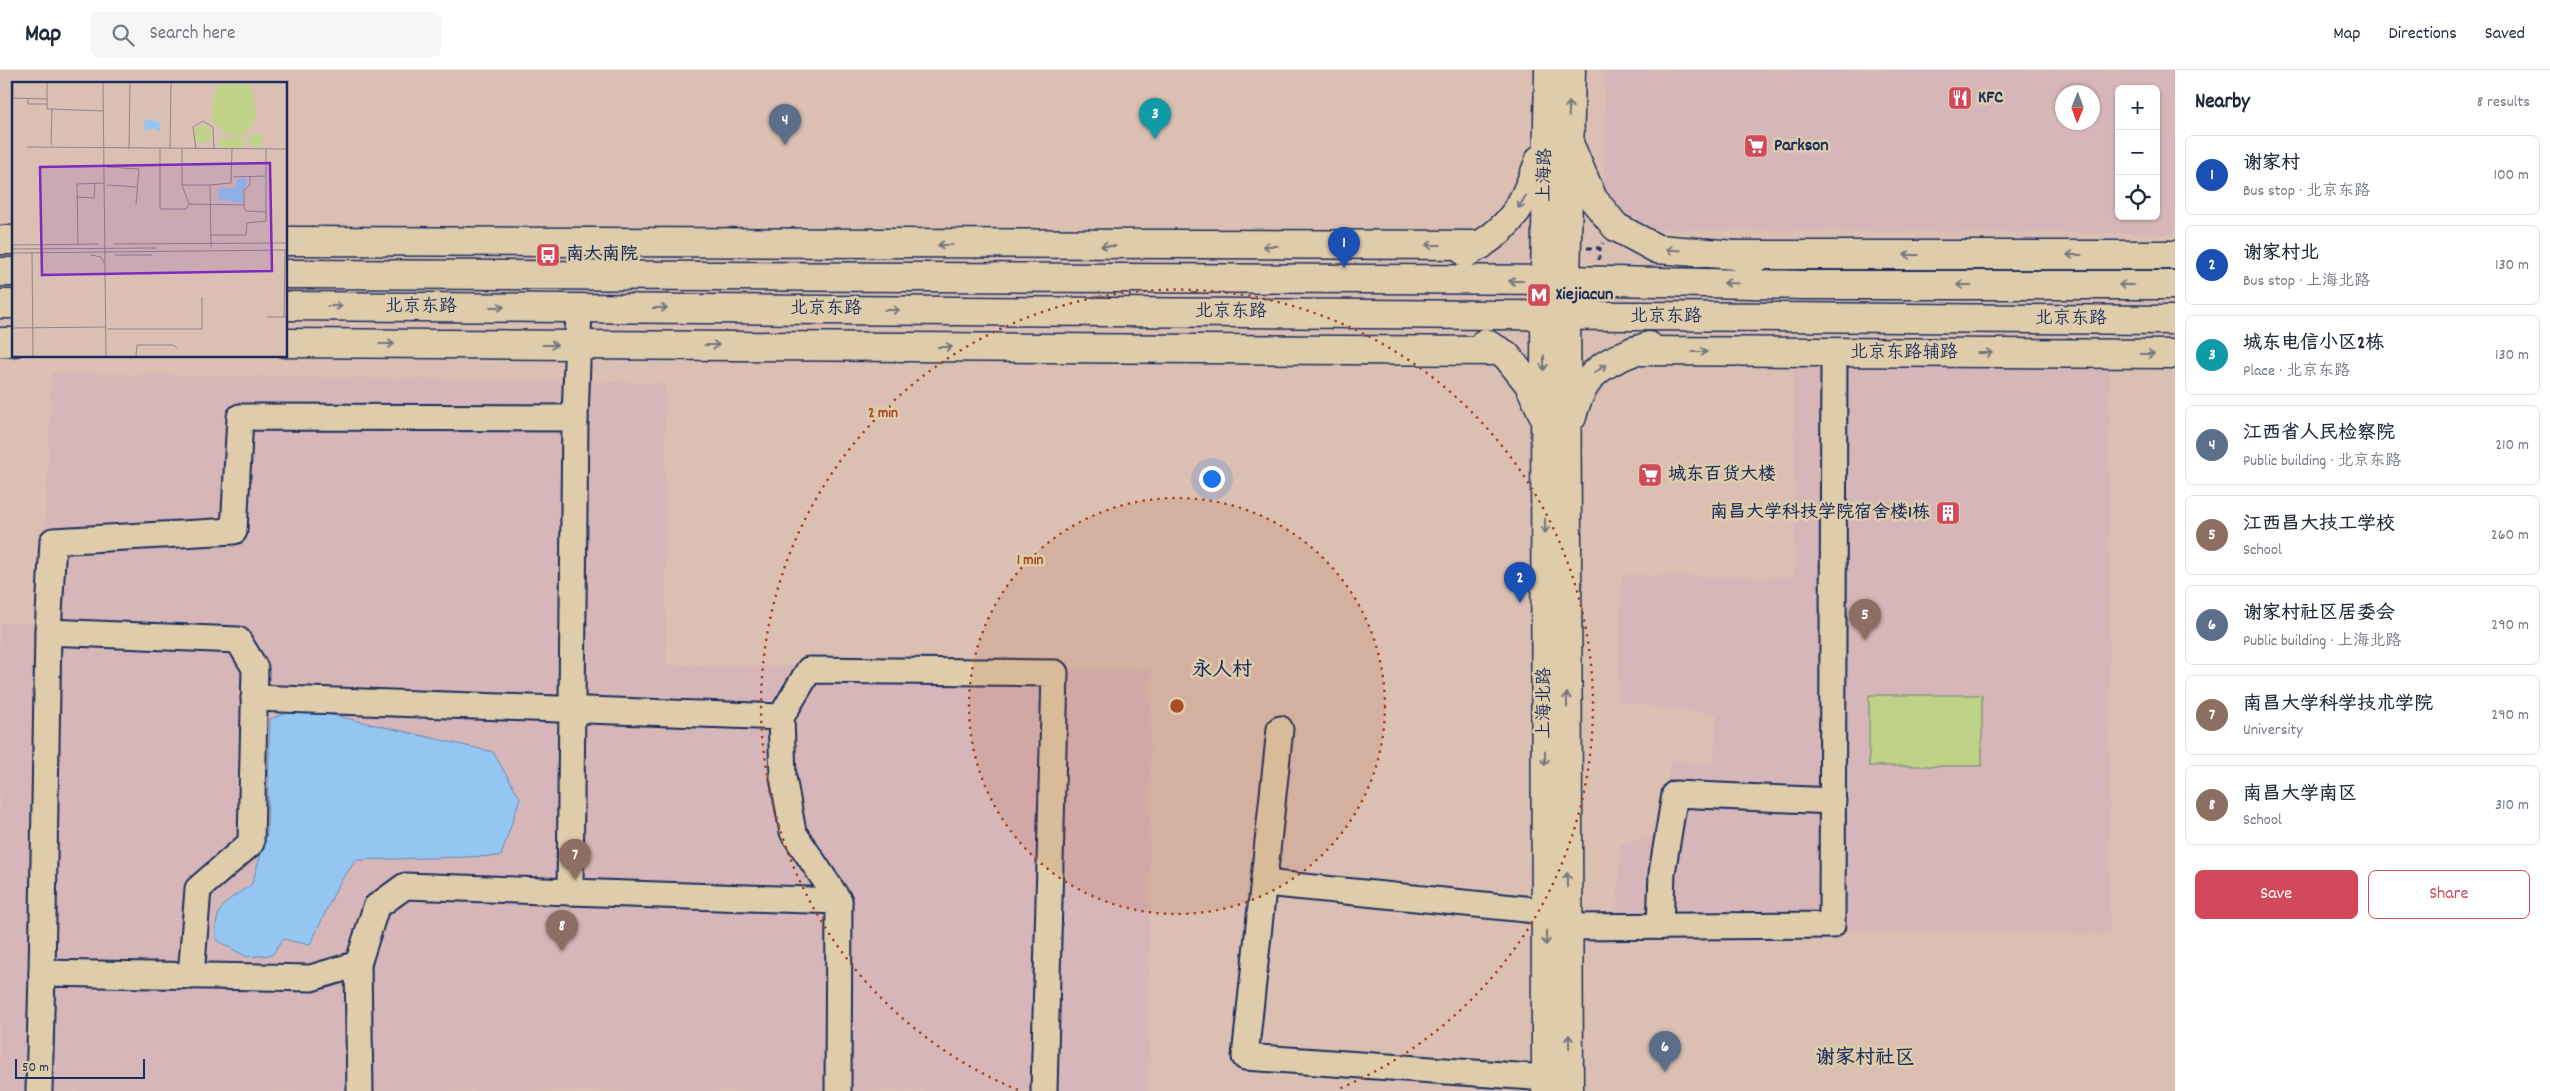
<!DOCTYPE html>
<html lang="en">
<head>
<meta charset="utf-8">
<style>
	body { margin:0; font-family:Dekko,"LXGW WenKai TC",sans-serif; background:#f6f6f7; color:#1f2937 }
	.controls { position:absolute; right:15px; top:15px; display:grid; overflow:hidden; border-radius:8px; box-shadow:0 1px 4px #0004 }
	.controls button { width:45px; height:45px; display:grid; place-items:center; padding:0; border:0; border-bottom:1px solid #e0e1e3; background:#fff; color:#1f2937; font:25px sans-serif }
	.compass { position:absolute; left:2055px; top:15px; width:45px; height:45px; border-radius:50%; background:#fff; box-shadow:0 1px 4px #0004; rotate:181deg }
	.scale { position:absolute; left:15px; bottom:12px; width:130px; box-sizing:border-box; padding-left:5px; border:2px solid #1b2f5e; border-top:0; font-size:14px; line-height:18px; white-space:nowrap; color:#1b2f5e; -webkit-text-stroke:4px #dfccaa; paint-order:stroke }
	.you { position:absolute; left:1211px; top:408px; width:18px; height:18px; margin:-12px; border:4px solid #fff; border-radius:50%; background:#1a73e8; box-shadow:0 0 0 8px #1a73e833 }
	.badge { display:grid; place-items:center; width:32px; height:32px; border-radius:50%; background:#d1495b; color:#fff; font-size:16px; font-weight:700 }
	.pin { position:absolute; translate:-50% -41px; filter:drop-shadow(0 1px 2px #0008) }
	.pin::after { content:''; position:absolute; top:26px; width:18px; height:15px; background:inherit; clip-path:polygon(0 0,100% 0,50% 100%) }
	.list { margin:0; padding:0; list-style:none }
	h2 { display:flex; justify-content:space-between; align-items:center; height:65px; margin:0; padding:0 20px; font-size:21px }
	h2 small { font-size:16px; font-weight:400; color:#747a83 }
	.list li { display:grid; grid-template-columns:32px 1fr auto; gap:15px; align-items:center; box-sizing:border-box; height:80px; margin:0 10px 10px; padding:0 10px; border:1px solid #e0e1e3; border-radius:8px }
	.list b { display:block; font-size:19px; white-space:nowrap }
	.list p { margin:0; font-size:16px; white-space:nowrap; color:#747a83 }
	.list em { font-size:16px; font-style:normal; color:#747a83 }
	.actions { display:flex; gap:10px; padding:15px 20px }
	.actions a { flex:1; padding:11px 0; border:1px solid #d1495b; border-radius:8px; text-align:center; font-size:18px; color:#d1495b }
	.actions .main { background:#d1495b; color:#fff }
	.icon { flex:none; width:28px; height:28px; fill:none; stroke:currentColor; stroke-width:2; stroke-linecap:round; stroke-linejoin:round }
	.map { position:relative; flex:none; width:2175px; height:1021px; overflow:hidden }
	header { display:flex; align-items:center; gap:30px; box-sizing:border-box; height:70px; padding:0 25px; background:#fff; border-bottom:1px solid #e0e1e3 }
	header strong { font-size:24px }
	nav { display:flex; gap:28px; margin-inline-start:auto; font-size:18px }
	.search { width:350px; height:45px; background:#f6f6f7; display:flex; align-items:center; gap:12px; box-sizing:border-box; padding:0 18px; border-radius:8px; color:#747a83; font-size:19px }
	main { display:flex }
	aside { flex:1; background:#fff }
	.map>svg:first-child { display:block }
	.built { fill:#d6b6b8; fill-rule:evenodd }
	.green { fill:#bfd287; stroke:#6d8072 }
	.water { fill:#95c6f1; stroke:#648ab6 }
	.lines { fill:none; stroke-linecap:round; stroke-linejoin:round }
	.minor-casing { stroke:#1b2f5e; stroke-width:29 }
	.major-casing { stroke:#1b2f5e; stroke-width:31 }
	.path { stroke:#1b2f5e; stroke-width:3; stroke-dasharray:5 4; stroke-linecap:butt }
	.minor { stroke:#dfccaa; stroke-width:25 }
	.major { stroke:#dfccaa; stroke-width:28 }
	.oneway { stroke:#737680 }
	.ring { fill:none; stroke:#aa4c25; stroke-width:2.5; stroke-dasharray:2.5 5 }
	.labels { text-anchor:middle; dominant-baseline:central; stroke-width:5; stroke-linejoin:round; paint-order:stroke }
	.poi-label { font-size:18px; font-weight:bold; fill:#1b2f5e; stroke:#dfccaa; text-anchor:start }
	.street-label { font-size:18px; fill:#1b2f5e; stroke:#dfccaa }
	.quarter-label { font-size:20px; font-weight:bold; fill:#1b2f5e; stroke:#dfccaa }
	.inset-road { fill:none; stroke:#8e8590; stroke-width:1 }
	.view { fill:#7b2cbf; fill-opacity:0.15; stroke:#7b2cbf; stroke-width:2.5 }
	.inset-edge { fill:none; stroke:#1b2f5e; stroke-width:2.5 }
	.centre { fill:#aa4c25; stroke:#dfccaa; stroke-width:2.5 }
	.ring-label { font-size:15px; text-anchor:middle; font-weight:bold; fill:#aa4c25; stroke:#dfccaa; stroke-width:5; stroke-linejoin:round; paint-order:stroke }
</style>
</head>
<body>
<header>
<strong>Map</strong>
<div class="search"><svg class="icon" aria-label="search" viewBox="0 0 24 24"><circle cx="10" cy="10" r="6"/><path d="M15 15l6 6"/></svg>Search here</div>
<nav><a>Map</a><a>Directions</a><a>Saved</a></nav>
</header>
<main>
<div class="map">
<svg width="2175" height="1021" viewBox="0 0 2175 1021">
	<rect width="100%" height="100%" fill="#dabfb2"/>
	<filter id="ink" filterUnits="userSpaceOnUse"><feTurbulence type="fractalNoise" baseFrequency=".02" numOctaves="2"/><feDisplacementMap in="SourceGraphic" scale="10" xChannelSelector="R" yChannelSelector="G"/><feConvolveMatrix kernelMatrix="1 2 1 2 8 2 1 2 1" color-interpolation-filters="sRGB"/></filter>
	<g filter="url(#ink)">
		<g class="built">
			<path d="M1605 0H2175V164L1646 159 1615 141 1604 118ZM2119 19H2156V146H2119ZM2062 22H2092V52H2062Z"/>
			<path d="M1794 296 2109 299V864L1616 859 1621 774 1658 765 1671 691 1714 694 1717 644 1618 632 1622 505 1795 508Z"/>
			<path d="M52 303 665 313 666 595 1151 600 1148 1021H0V553L41 554Z"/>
		</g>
		<rect class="green" x="1869" y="625" width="113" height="71"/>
		<path class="water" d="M302 638 493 682 520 728 501 786 356 790 338 815 310 875 283 869 272 885 247 887 216 870C214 835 226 832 252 814L267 763 270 649Z"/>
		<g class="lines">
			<defs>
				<g id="minor">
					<path d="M579 238 575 348 570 822 839 831 838 1021"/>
					<path d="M48 562 53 471 234 461 240 347 575 348"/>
					<path d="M254 628 781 647 783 707 793 762 839 831"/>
					<path d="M781 647 809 600 1055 603 1044 1021"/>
					<path d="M1280 659 1245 987 1546 1008"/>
					<path d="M1264 813 1545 841"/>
					<path d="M1660 856 1662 803 1675 724 1833 731"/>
					<path d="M1568 857 1832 855 1834 282"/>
					<path d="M42 903 48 562 238 570 255 598 251 773 198 819 191 906"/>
					<path d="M39 1021 42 903 311 908 358 894"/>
					<path d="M360 1021 358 894 376 837 405 816 570 822"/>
				</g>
				<g id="major">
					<path d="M1572 80 1593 129 1616 157 1657 179 1735 185 1751 192"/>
					<path d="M0 170H14"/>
					<path d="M286 171 1481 175"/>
					<path d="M1466 183C1512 159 1523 136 1540 89"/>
					<path d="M1735 185H2175"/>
					<path d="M0 202H14"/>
					<path d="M286 204 1566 210 1803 215H2175"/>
					<path d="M0 234H14"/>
					<path d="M286 236 2175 250"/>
					<path d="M0 272H14"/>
					<path d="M286 273 1499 281"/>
					<path d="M1485 273 1506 285 1529 314 1542 342"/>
					<path d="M1633 281 2175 284"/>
					<path d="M1572 347C1583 301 1607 290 1649 276"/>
					<path d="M1546 1021 1545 211 1549 0"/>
					<path d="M1569 1021 1566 210 1571 0"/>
				</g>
			</defs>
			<use href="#minor" class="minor-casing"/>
			<use href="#major" class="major-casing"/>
			<g class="path">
				<path d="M1587 178H1600L1603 173"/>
				<path d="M1599 190 1600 178"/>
			</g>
			<use href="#minor" class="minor"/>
			<use href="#major" class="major"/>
		</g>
		<defs><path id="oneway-shaft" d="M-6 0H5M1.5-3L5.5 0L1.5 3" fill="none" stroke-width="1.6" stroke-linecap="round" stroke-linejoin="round" transform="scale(1.25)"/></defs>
		<g class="oneway">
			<use href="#oneway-shaft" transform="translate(1569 39) rotate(-88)"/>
			<use href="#oneway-shaft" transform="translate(1522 132) rotate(121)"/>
			<use href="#oneway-shaft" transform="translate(945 175) rotate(-180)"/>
			<use href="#oneway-shaft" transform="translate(1433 175) rotate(180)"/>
			<use href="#oneway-shaft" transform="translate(1108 176) rotate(180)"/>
			<use href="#oneway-shaft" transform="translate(1270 176) rotate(180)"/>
			<use href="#oneway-shaft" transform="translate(1673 180) rotate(-176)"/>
			<use href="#oneway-shaft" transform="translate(1911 185) rotate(-180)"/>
			<use href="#oneway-shaft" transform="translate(2074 185) rotate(-180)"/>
			<use href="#oneway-shaft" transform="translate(1516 211) rotate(-180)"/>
			<use href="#oneway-shaft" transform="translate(1731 213) rotate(-179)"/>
			<use href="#oneway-shaft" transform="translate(1964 215) rotate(-180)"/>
			<use href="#oneway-shaft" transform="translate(2126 215) rotate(-180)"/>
			<use href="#oneway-shaft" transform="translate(335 236)"/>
			<use href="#oneway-shaft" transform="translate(497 237)"/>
			<use href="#oneway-shaft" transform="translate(660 238)"/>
			<use href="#oneway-shaft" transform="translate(892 240)"/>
			<use href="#oneway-shaft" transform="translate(387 274)"/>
			<use href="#oneway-shaft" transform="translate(550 275)"/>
			<use href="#oneway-shaft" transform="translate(712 275)"/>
			<use href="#oneway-shaft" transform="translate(945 277)"/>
			<use href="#oneway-shaft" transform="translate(1700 282)"/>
			<use href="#oneway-shaft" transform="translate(1985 283)"/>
			<use href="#oneway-shaft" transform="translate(2147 284)"/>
			<use href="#oneway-shaft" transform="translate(1544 293) rotate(90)"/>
			<use href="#oneway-shaft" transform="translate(1600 299) rotate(-35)"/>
			<use href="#oneway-shaft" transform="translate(1545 456) rotate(90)"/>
			<use href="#oneway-shaft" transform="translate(1567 630) rotate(-90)"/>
			<use href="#oneway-shaft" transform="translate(1545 688) rotate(90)"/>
			<use href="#oneway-shaft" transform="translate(1567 810) rotate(-90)"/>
			<use href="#oneway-shaft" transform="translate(1546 868) rotate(90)"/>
			<use href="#oneway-shaft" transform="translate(1569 972) rotate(-91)"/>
		</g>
	</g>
	<circle cx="1177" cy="636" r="208" fill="#aa4c25" fill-opacity=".12"/>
	<g class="ring">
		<circle cx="1177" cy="636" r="208"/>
		<path d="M1018 1020A416 416 0 1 1 1336 1020"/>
	</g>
	<defs>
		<symbol id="restaurant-square" viewBox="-11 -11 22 22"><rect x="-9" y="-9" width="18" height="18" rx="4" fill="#d1495b" stroke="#dfccaa"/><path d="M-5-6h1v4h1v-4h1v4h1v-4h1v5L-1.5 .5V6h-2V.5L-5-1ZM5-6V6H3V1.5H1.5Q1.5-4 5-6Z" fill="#fff"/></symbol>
		<symbol id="supermarket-square" viewBox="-11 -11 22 22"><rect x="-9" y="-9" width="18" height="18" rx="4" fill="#d1495b" stroke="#dfccaa"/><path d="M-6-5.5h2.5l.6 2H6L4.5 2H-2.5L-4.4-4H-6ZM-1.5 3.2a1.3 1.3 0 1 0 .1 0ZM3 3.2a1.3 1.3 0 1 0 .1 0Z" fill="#fff"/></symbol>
		<symbol id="bus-square" viewBox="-11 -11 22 22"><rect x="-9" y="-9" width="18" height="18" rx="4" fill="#d1495b" stroke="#dfccaa"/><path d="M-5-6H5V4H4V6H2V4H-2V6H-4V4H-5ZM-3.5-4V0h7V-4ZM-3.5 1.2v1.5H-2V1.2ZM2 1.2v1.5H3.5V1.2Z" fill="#fff"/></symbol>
		<symbol id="metro-square" viewBox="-11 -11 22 22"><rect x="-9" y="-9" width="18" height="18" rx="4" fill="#d1495b" stroke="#dfccaa"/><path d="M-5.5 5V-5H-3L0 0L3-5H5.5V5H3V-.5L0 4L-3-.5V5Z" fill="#fff"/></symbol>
		<symbol id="building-square" viewBox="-11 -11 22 22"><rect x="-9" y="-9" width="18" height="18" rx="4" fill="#d1495b" stroke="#dfccaa"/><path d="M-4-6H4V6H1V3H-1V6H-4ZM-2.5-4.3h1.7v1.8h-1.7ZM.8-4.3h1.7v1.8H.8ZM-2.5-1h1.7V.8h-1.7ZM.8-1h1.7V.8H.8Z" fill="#fff"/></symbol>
	</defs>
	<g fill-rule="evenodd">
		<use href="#restaurant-square" x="1946" y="14" width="28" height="28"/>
		<use href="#supermarket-square" x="1742" y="62" width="28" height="28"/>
		<use href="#bus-square" x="534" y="171" width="28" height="28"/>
		<use href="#metro-square" x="1525" y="211" width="28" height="28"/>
		<use href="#supermarket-square" x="1636" y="391" width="28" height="28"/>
		<use href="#building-square" x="1934" y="429" width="28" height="28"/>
	</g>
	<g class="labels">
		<g class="poi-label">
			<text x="1978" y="28">KFC</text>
			<text x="1774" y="76">Parkson</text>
			<text x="566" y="185">南大南院</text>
			<text x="1556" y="225">Xiejiacun</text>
			<text x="1668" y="405">城东百货大楼</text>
			<text x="1930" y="443" text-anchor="end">南昌大学科技学院宿舍楼1栋</text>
		</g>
		<g class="street-label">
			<text transform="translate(1546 105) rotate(-89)">上海路</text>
			<text x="421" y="237">北京东路</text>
			<text x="826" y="239">北京东路</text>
			<text x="1231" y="242">北京东路</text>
			<text x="1666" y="247">北京东路</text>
			<text x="2071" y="249">北京东路</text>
			<text x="1904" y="283">北京东路辅路</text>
			<text transform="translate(1545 633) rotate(-90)">上海北路</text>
		</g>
		<g class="quarter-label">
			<text x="1222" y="601">永人村</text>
			<text x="1865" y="989">谢家村社区</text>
		</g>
	</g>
	<g transform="translate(12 12)">
		<rect width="275" height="275" fill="#dabfb2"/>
		<path d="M207 2 240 3 244 33 240 45 228 54 212 51 200 38V21ZM182 52a9 9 0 1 1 18 0a9 9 0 1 1-18 0ZM237 58a7 7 0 1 1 14 0a7 7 0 1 1-14 0ZM233 55V65H207V56Z" fill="#bfd287"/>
		<path d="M137 37 148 40 147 50 141 46 133 49 132 40ZM233 96 236 100 231 109V121L207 118 206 107 221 106 226 97Z" fill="#95c6f1"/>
		<path class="inset-road" d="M91 1 94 274M1 16 35 17V1M16 17V22H35M35 17V27H40L39 63M40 27 91 29M0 36 1 1M15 65 275 67M117 67 118 1M148 67V127H174L177 122M158 67 159 1M170 67V103H198L199 165M184 67 181 45 191 39 201 45 202 67M95 85 127 87 124 122M238 94V103L232 108V126L234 129 254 130V94M221 95 254 94V67M95 103 125 105M170 103 177 122 232 123M198 103 219 101 220 67M65 115 82 116 83 102M199 153H234L235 141 254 139V130M101 162 275 161M0 163 87 162M66 163 65 102 93 101M0 167 145 166M0 171 275 168M20 171 21 274M79 173 89 175 93 183M103 173H140M255 235H275M272 235 273 168M0 246 93 245M96 247H190V215M124 274 125 263H161L165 266"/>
		<path class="view" d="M258 81 260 189 30 193 28 85Z"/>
		<rect width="275" height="275" class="inset-edge"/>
	</g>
	<circle cx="1177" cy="636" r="8" class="centre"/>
	<g class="ring-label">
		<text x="883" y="347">2 min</text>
		<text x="1030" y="494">1 min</text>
	</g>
</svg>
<div class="controls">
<button>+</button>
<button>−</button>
<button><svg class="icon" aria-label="locate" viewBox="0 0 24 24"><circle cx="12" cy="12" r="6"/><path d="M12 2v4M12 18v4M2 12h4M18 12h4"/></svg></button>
</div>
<svg class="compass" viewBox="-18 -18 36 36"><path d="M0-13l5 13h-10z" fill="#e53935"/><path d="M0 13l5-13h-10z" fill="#747a83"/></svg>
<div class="scale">50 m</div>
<div class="you"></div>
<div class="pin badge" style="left:1344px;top:198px;background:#1a4fb4">1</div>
<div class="pin badge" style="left:1520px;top:533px;background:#1a4fb4">2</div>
<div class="pin badge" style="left:1155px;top:69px;background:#0f9aa8">3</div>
<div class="pin badge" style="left:785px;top:75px;background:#5c6f8a">4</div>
<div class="pin badge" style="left:1865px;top:570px;background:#8d6e63">5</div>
<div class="pin badge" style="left:1665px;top:1002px;background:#5c6f8a">6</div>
<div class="pin badge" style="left:575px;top:810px;background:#8d6e63">7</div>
<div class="pin badge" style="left:562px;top:881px;background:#8d6e63">8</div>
</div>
<aside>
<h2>Nearby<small>8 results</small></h2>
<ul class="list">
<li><span class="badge" style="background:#1a4fb4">1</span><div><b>谢家村</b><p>Bus stop · 北京东路</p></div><em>100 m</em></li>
<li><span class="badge" style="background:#1a4fb4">2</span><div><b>谢家村北</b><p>Bus stop · 上海北路</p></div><em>130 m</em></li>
<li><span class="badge" style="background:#0f9aa8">3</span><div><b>城东电信小区2栋</b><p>Place · 北京东路</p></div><em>130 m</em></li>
<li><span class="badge" style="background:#5c6f8a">4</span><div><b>江西省人民检察院</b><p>Public building · 北京东路</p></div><em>210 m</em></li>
<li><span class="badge" style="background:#8d6e63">5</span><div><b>江西昌大技工学校</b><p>School</p></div><em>260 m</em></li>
<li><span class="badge" style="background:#5c6f8a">6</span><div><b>谢家村社区居委会</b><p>Public building · 上海北路</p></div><em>290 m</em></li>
<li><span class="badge" style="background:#8d6e63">7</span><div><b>南昌大学科学技术学院</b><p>University</p></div><em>290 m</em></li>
<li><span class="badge" style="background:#8d6e63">8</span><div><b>南昌大学南区</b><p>School</p></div><em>310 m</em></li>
</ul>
<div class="actions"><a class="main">Save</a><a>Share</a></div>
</aside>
</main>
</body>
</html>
